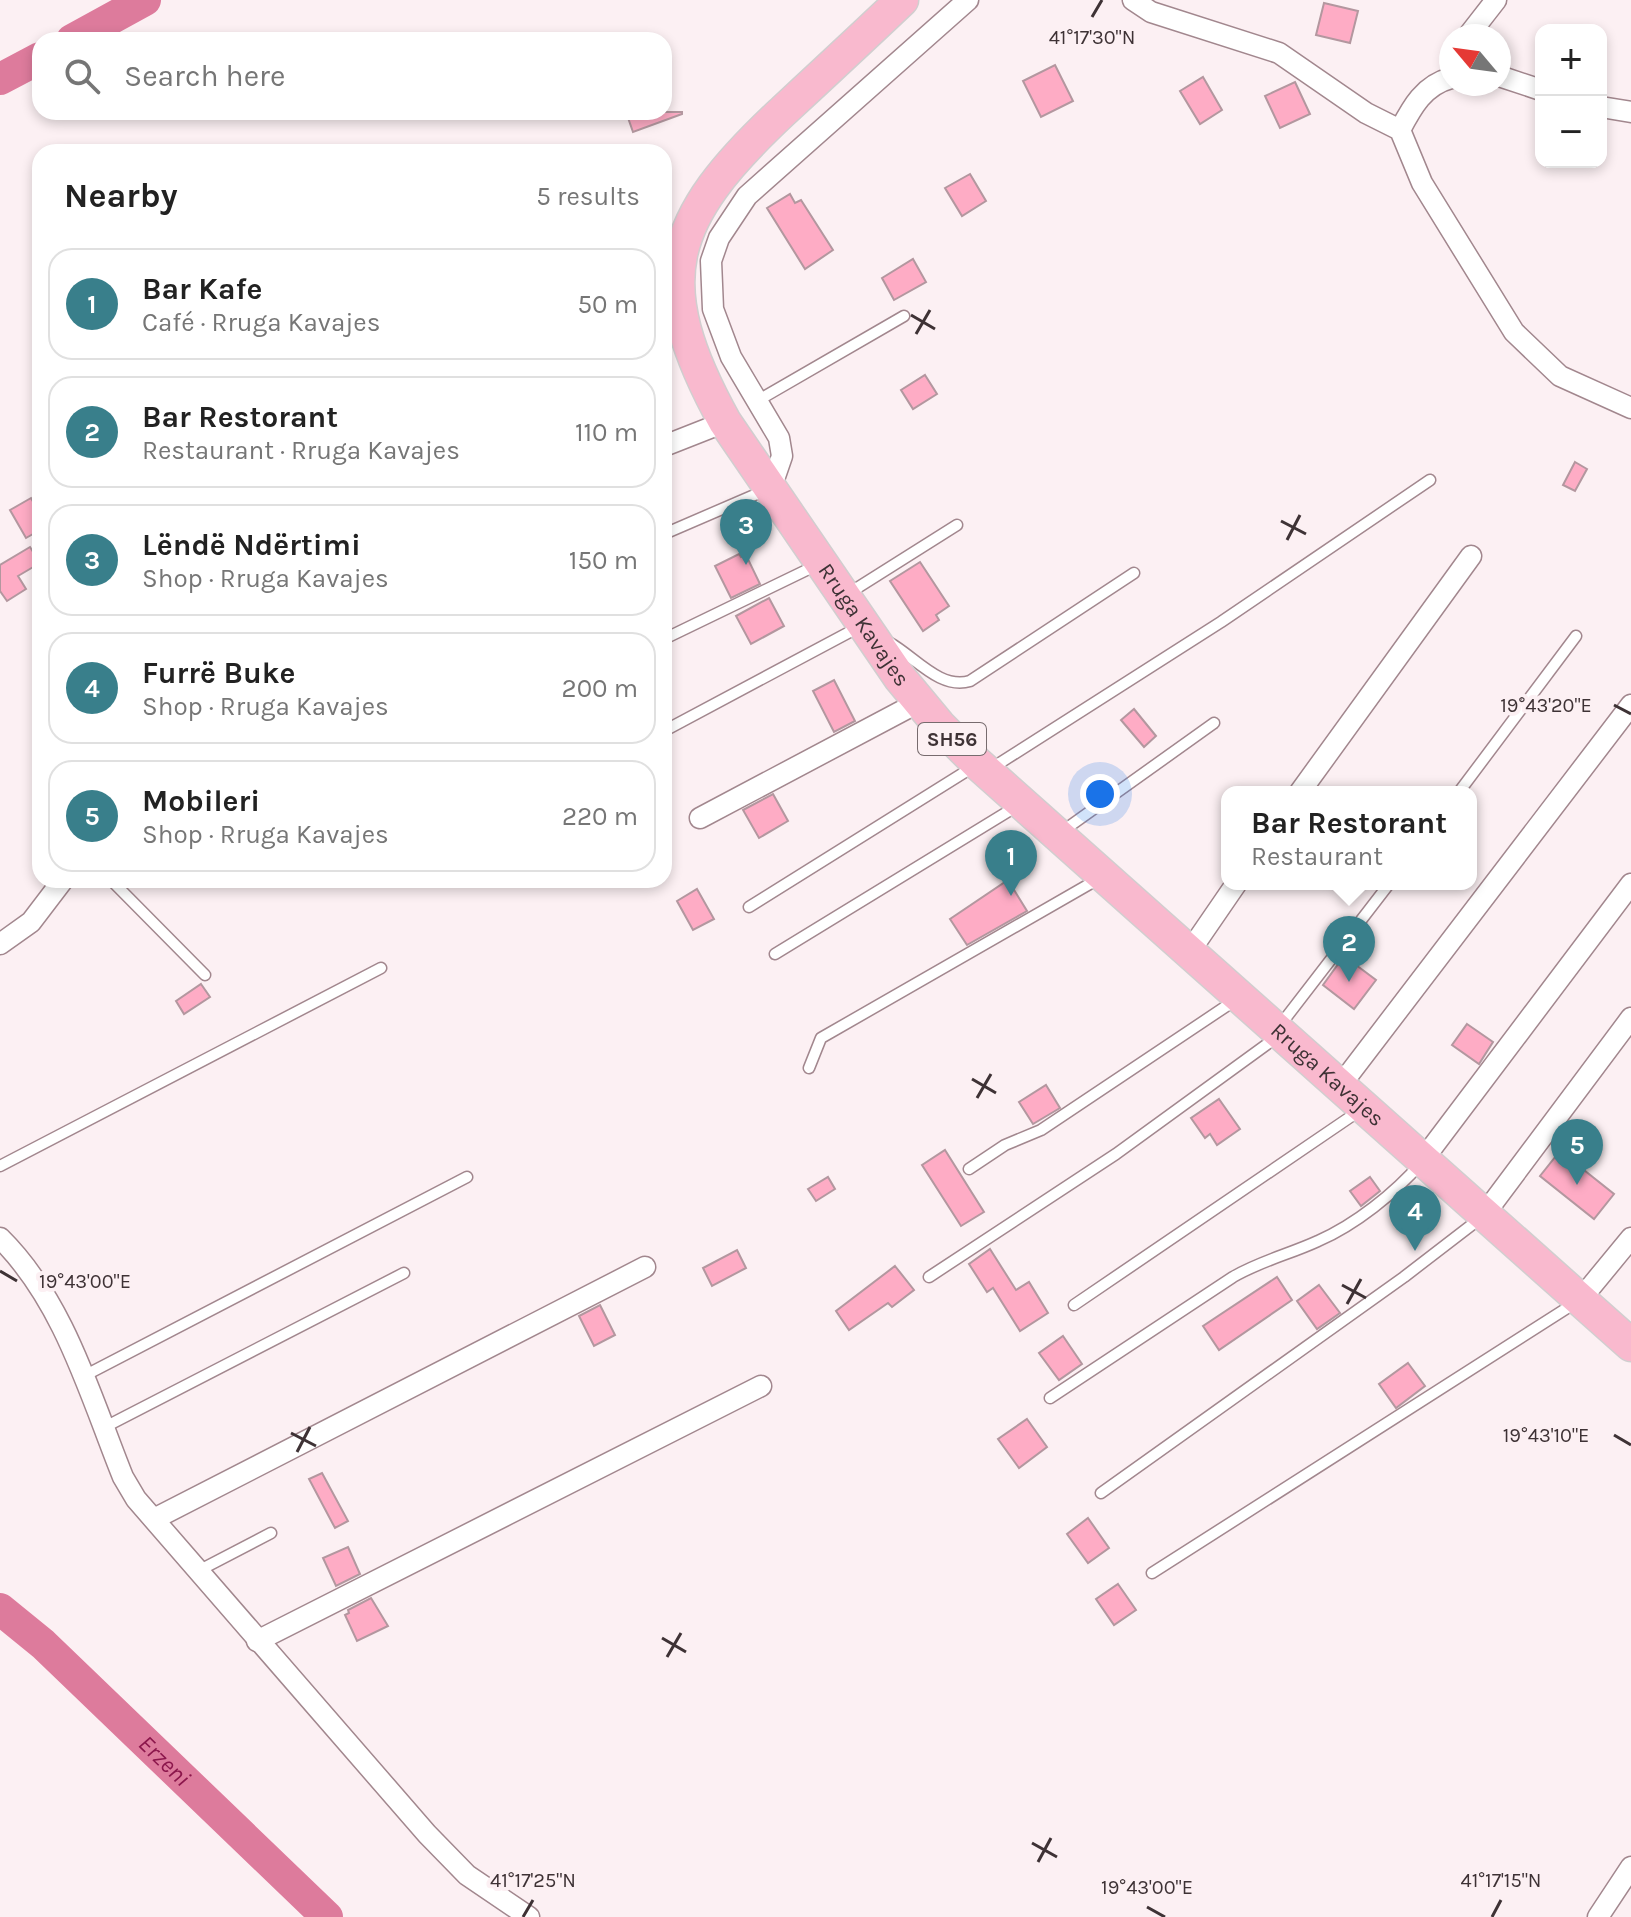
<!DOCTYPE html>
<html lang="en">
<head>
<meta charset="utf-8">
<style>
	body { margin:0; font-family:Karla,sans-serif; background:#f2f2f2; color:#222 }
	.controls { position:absolute; right:24px; top:24px; display:grid; overflow:hidden; border-radius:16px; box-shadow:0 4px 12px #0003 }
	.controls button { width:72px; height:72px; display:grid; place-items:center; padding:0; border:0; border-bottom:2px solid #e0e0e0; background:#fff; color:#222; font:40px sans-serif }
	.compass { position:absolute; left:1439px; top:24px; width:72px; height:72px; border-radius:50%; background:#fff; box-shadow:0 4px 12px #0003; rotate:299deg }
	.you { position:absolute; left:1100px; top:794px; width:28px; height:28px; margin:-20px; border:6px solid #fff; border-radius:50%; background:#1a73e8; box-shadow:0 0 0 12px #1a73e833 }
	.badge { display:grid; place-items:center; width:52px; height:52px; border-radius:50%; background:#397f8b; color:#fff; font-size:26px; font-weight:700 }
	.pin { position:absolute; translate:-50% -66px; filter:drop-shadow(0 2px 4px #0008) }
	.pin::after { content:''; position:absolute; top:42px; width:28px; height:24px; background:inherit; clip-path:polygon(0 0,100% 0,50% 100%) }
	.popup { position:absolute; left:1221px; top:786px; width:256px; height:104px; box-sizing:border-box; display:grid; place-content:center; border-radius:16px; background:#fff; filter:drop-shadow(0 2px 6px #0005); font-size:26px; white-space:nowrap; color:#767676 }
	.popup b { font-size:30px; color:#222 }
	.popup::after { content:''; position:absolute; left:50%; top:100%; margin-left:-16px; border:16px solid transparent; border-top-color:#fff }
	.list { margin:0; padding:0; list-style:none }
	h2 { display:flex; justify-content:space-between; align-items:center; height:104px; margin:0; padding:0 32px; font-size:34px }
	h2 small { font-size:26px; font-weight:400; color:#767676 }
	.list li { display:grid; grid-template-columns:52px 1fr auto; gap:24px; align-items:center; box-sizing:border-box; height:112px; margin:0 16px 16px; padding:0 16px; border:2px solid #e0e0e0; border-radius:24px }
	.list b { display:block; font-size:30px; white-space:nowrap }
	.list p { margin:0; font-size:26px; white-space:nowrap; color:#767676 }
	.list em { font-size:26px; font-style:normal; color:#767676 }
	.icon { flex:none; width:44px; height:44px; fill:none; stroke:currentColor; stroke-width:2; stroke-linecap:round; stroke-linejoin:round }
	.map { position:relative; flex:none; width:1631px; height:1917px; overflow:hidden }
	.search { position:absolute; background:#fff; box-shadow:0 4px 12px #0003; left:32px; top:32px; width:640px; height:88px; display:flex; align-items:center; gap:20px; box-sizing:border-box; padding:0 28px; border-radius:24px; color:#767676; font-size:30px }
	.panel { position:absolute; background:#fff; box-shadow:0 4px 12px #0003; left:32px; top:144px; width:640px; height:744px; border-radius:24px }
	.map>svg:first-child { display:block }
	.lines { fill:none; stroke-linecap:round; stroke-linejoin:round }
	.river { stroke:#dd7b9c; stroke-width:32 }
	.building { fill:#feacc5; stroke:#b3979f; stroke-width:2 }
	.service-casing { stroke:#a2878e; stroke-width:13 }
	.minor-casing { stroke:#a2878e; stroke-width:23 }
	.primary-casing { stroke:#d1cecf; stroke-width:35 }
	.service { stroke:#fff; stroke-width:10 }
	.minor { stroke:#fff; stroke-width:20 }
	.primary { stroke:#f9b9ce; stroke-width:32 }
	.ticks { fill:none; stroke:#3e3235; stroke-width:3 }
	.labels { text-anchor:middle; dominant-baseline:central; stroke-width:8; stroke-linejoin:round; paint-order:stroke }
	.shield { fill:#fcf0f3; stroke:#776b6e; stroke-width:2 }
	.shield-label { font-size:20px; font-weight:bold; fill:#3e3235 }
	.street-label { font-size:22px; fill:#3e3235; stroke:#fcf0f3 }
	.water-label { font-size:24px; font-style:italic; fill:#8c174c; stroke:#fcf0f3 }
	.ticks-label { font-size:20px; text-anchor:middle; fill:#3e3235; stroke:#fcf0f3; stroke-width:8; stroke-linejoin:round; paint-order:stroke }
</style>
</head>
<body>
<div class="map">
<svg width="1631" height="1917" viewBox="0 0 1631 1917">
	<rect width="100%" height="100%" fill="#fcf0f3"/>
	<g class="lines">
		<g class="river">
			<path d="M72 40 145 0"/>
			<path d="M0 79 40 58"/>
			<path id="s1" d="M0 1609 43 1644 327 1917"/>
		</g>
	</g>
	<g class="building">
		<path d="M1324 3 1358 11 1350 43 1316 35Z"/>
		<path d="M1055 65 1073 101 1041 117 1023 81Z"/>
		<path d="M1203 77 1222 110 1200 124 1180 91Z"/>
		<path d="M1295 82 1310 114 1280 128 1265 96Z"/>
		<path d="M626 112H682V114L633 132Z"/>
		<path d="M970 174 986 201 962 216 945 188Z"/>
		<path d="M790 194 795 203 801 200 833 250 805 269 767 208Z"/>
		<path d="M913 259 926 282 894 300 882 278Z"/>
		<path d="M925 375 937 394 913 409 901 390Z"/>
		<path d="M1575 462 1587 469 1575 491 1563 485Z"/>
		<path d="M31 498 40 514V530L26 538 10 510Z"/>
		<path d="M30 547 40 563 18 576 26 589 7 601 0 591V565Z"/>
		<path d="M739 554 741 557 746 555 760 584 731 598 715 566Z"/>
		<path d="M920 562 949 606 936 615 939 620 923 631 890 581Z"/>
		<path d="M769 598 784 626 751 644 736 616Z"/>
		<path d="M834 680 855 721 834 732 813 691Z"/>
		<path d="M1134 709 1156 736 1144 747 1121 720Z"/>
		<path d="M773 794 788 821 759 838 743 810Z"/>
		<path d="M1008 880 1027 911 967 945 950 919Z"/>
		<path d="M697 889 714 919 693 930 677 901Z"/>
		<path d="M1344 956 1376 980 1354 1009 1323 985Z"/>
		<path d="M201 984 210 997 184 1014 176 1001Z"/>
		<path d="M1467 1024 1493 1042 1479 1064 1452 1045Z"/>
		<path d="M1046 1085 1060 1108 1033 1124 1019 1102Z"/>
		<path d="M1219 1099 1240 1129 1217 1145 1210 1134 1205 1138 1191 1118Z"/>
		<path d="M945 1150 984 1212 961 1226 922 1165Z"/>
		<path d="M1560 1151 1614 1194 1594 1219 1540 1176Z"/>
		<path d="M828 1177 835 1189 816 1201 808 1189Z"/>
		<path d="M1370 1177 1380 1191 1361 1206 1350 1191Z"/>
		<path d="M990 1249 1016 1290 1029 1282 1048 1313 1020 1331 993 1288 987 1292 969 1264Z"/>
		<path d="M737 1250 746 1268 712 1286 703 1268Z"/>
		<path d="M895 1266 914 1290 892 1307 888 1303 849 1330 836 1311Z"/>
		<path d="M1277 1277 1292 1300 1219 1350 1203 1326Z"/>
		<path d="M1319 1285 1340 1313 1317 1329 1297 1301Z"/>
		<path d="M600 1305 615 1335 594 1346 579 1316Z"/>
		<path d="M1063 1336 1082 1364 1059 1380 1039 1353Z"/>
		<path d="M1408 1363 1425 1386 1396 1408 1379 1384Z"/>
		<path d="M1027 1419 1047 1447 1019 1468 998 1439Z"/>
		<path d="M322 1473 348 1521 335 1528 309 1479Z"/>
		<path d="M1088 1518 1109 1548 1088 1563 1067 1534Z"/>
		<path d="M348 1547 360 1574 336 1586 323 1558Z"/>
		<path d="M1118 1584 1136 1610 1114 1625 1096 1599Z"/>
		<path d="M371 1598 388 1626 357 1641 345 1615 349 1613 348 1610Z"/>
	</g>
	<g class="lines">
		<defs>
			<g id="service">
				<path d="M757 401 904 316"/>
				<path d="M664 534 766 490"/>
				<path d="M846 595 957 525"/>
				<path d="M664 639 817 565"/>
				<path d="M890 643C915 657 940 690 970 681L1134 573"/>
				<path d="M664 731 859 627"/>
				<path d="M992 768 1221 622 1430 480"/>
				<path d="M1459 792 1576 636"/>
				<path d="M1060 833 1214 723"/>
				<path d="M111 880 205 975"/>
				<path d="M749 907 973 767"/>
				<path d="M775 954 1017 806"/>
				<path d="M1278 1028 1389 884"/>
				<path d="M809 1068 821 1038 1100 878"/>
				<path d="M0 1166 381 968"/>
				<path d="M969 1169 1005 1145 1041 1130 1237 999"/>
				<path d="M929 1277 1116 1154 1277 1037"/>
				<path d="M1074 1305 1362 1109"/>
				<path d="M82 1377 467 1177"/>
				<path d="M1050 1398 1233 1277C1260 1261 1290 1254 1318 1241 1355 1225 1395 1193 1421 1163"/>
				<path d="M103 1428 404 1273"/>
				<path d="M1101 1493 1404 1277 1482 1217"/>
				<path d="M200 1570 271 1533"/>
				<path d="M1152 1573 1575 1303"/>
			</g>
			<g id="minor">
				<path d="M1133 0 1151 12 1279 53 1366 113 1400 130 1422 183 1514 332 1560 376 1631 408"/>
				<path d="M1468 36 1496 0"/>
				<path d="M1499 76 1541 90"/>
				<path d="M1601 107 1631 112"/>
				<path d="M1400 130C1412 107 1424 85 1451 78"/>
				<path d="M664 446 725 422"/>
				<path d="M771 488 782 456 779 438 731 357 713 309 711 261 719 238 747 196 968 0"/>
				<path d="M1300 792 1471 556"/>
				<path d="M700 818 919 702"/>
				<path d="M0 944 31 922 63 880"/>
				<path d="M1190 951 1236 884"/>
				<path d="M1340 1086 1631 705"/>
				<path d="M1422 1161 1631 884"/>
				<path d="M1483 1216 1631 1018"/>
				<path d="M0 1238C64 1301 90 1395 123 1477L136 1499 427 1834 467 1875 529 1917"/>
				<path d="M1580 1300 1631 1238"/>
				<path d="M154 1519 645 1267"/>
				<path d="M257 1641 761 1386"/>
				<path d="M1598 1917 1631 1867"/>
			</g>
			<g id="primary">
				<path id="s2" d="M902 0C862 38 822 75 781 113 667 220 647 281 725 422L900 678 939 725 978 764 1631 1345"/>
			</g>
		</defs>
		<use href="#service" class="service-casing"/>
		<use href="#minor" class="minor-casing"/>
		<use href="#primary" class="primary-casing"/>
		<use href="#service" class="service"/>
		<use href="#minor" class="minor"/>
		<use href="#primary" class="primary"/>
	</g>
	<path class="ticks" d="M1092 17 1102 0M911 315 935 329M916 334 930 310M1281 521 1306 534M1287 540 1300 515M1614 705 1631 714M972 1079 996 1093M977 1098 991 1074M0 1271 17 1281M1342 1285 1366 1298M1347 1304 1361 1279M291 1433 316 1446M1614 1435 1631 1445M297 1452 310 1427M662 1638 686 1652M667 1657 681 1633M1032 1843 1057 1857M1038 1862 1051 1838M1147 1907 1165 1917M523 1917 533 1900M1492 1917 1501 1900"/>
	<g class="labels">
		<rect class="shield" x="918" y="723" width="68" height="32" rx="6"/>
		<g class="shield-label">
			<text x="952" y="739">SH56</text>
		</g>
		<g class="street-label">
			<text stroke="none"><textPath href="#s2" startOffset="764">Rruga Kavajes</textPath></text>
			<text stroke="none"><textPath href="#s2" startOffset="1412">Rruga Kavajes</textPath></text>
		</g>
		<g class="water-label">
			<text stroke="none"><textPath href="#s1" startOffset="224">Erzeni</textPath></text>
		</g>
	</g>
	<g class="ticks-label">
		<text x="1092" y="44">41°17'30"N</text>
		<text x="1546" y="712">19°43'20"E</text>
		<text x="85" y="1288">19°43'00"E</text>
		<text x="1546" y="1442">19°43'10"E</text>
		<text x="533" y="1887">41°17'25"N</text>
		<text x="1501" y="1887">41°17'15"N</text>
		<text x="1147" y="1894">19°43'00"E</text>
	</g>
</svg>
<div class="controls">
<button>+</button>
<button>−</button>
</div>
<svg class="compass" viewBox="-18 -18 36 36"><path d="M0-13l5 13h-10z" fill="#e53935"/><path d="M0 13l5-13h-10z" fill="#767676"/></svg>
<div class="you"></div>
<div class="pin badge" style="left:1011px;top:896px">1</div>
<div class="pin badge" style="left:1349px;top:982px">2</div>
<div class="popup"><b>Bar Restorant</b>Restaurant</div>
<div class="pin badge" style="left:746px;top:565px">3</div>
<div class="pin badge" style="left:1415px;top:1251px">4</div>
<div class="pin badge" style="left:1577px;top:1185px">5</div>
<div class="search"><svg class="icon" aria-label="search" viewBox="0 0 24 24"><circle cx="10" cy="10" r="6"/><path d="M15 15l6 6"/></svg>Search here</div>
<section class="panel">
<h2>Nearby<small>5 results</small></h2>
<ul class="list">
<li><span class="badge">1</span><div><b>Bar Kafe</b><p>Café · Rruga Kavajes</p></div><em>50 m</em></li>
<li><span class="badge">2</span><div><b>Bar Restorant</b><p>Restaurant · Rruga Kavajes</p></div><em>110 m</em></li>
<li><span class="badge">3</span><div><b>Lëndë Ndërtimi</b><p>Shop · Rruga Kavajes</p></div><em>150 m</em></li>
<li><span class="badge">4</span><div><b>Furrë Buke</b><p>Shop · Rruga Kavajes</p></div><em>200 m</em></li>
<li><span class="badge">5</span><div><b>Mobileri</b><p>Shop · Rruga Kavajes</p></div><em>220 m</em></li>
</ul>
</section>
</div>
</body>
</html>
